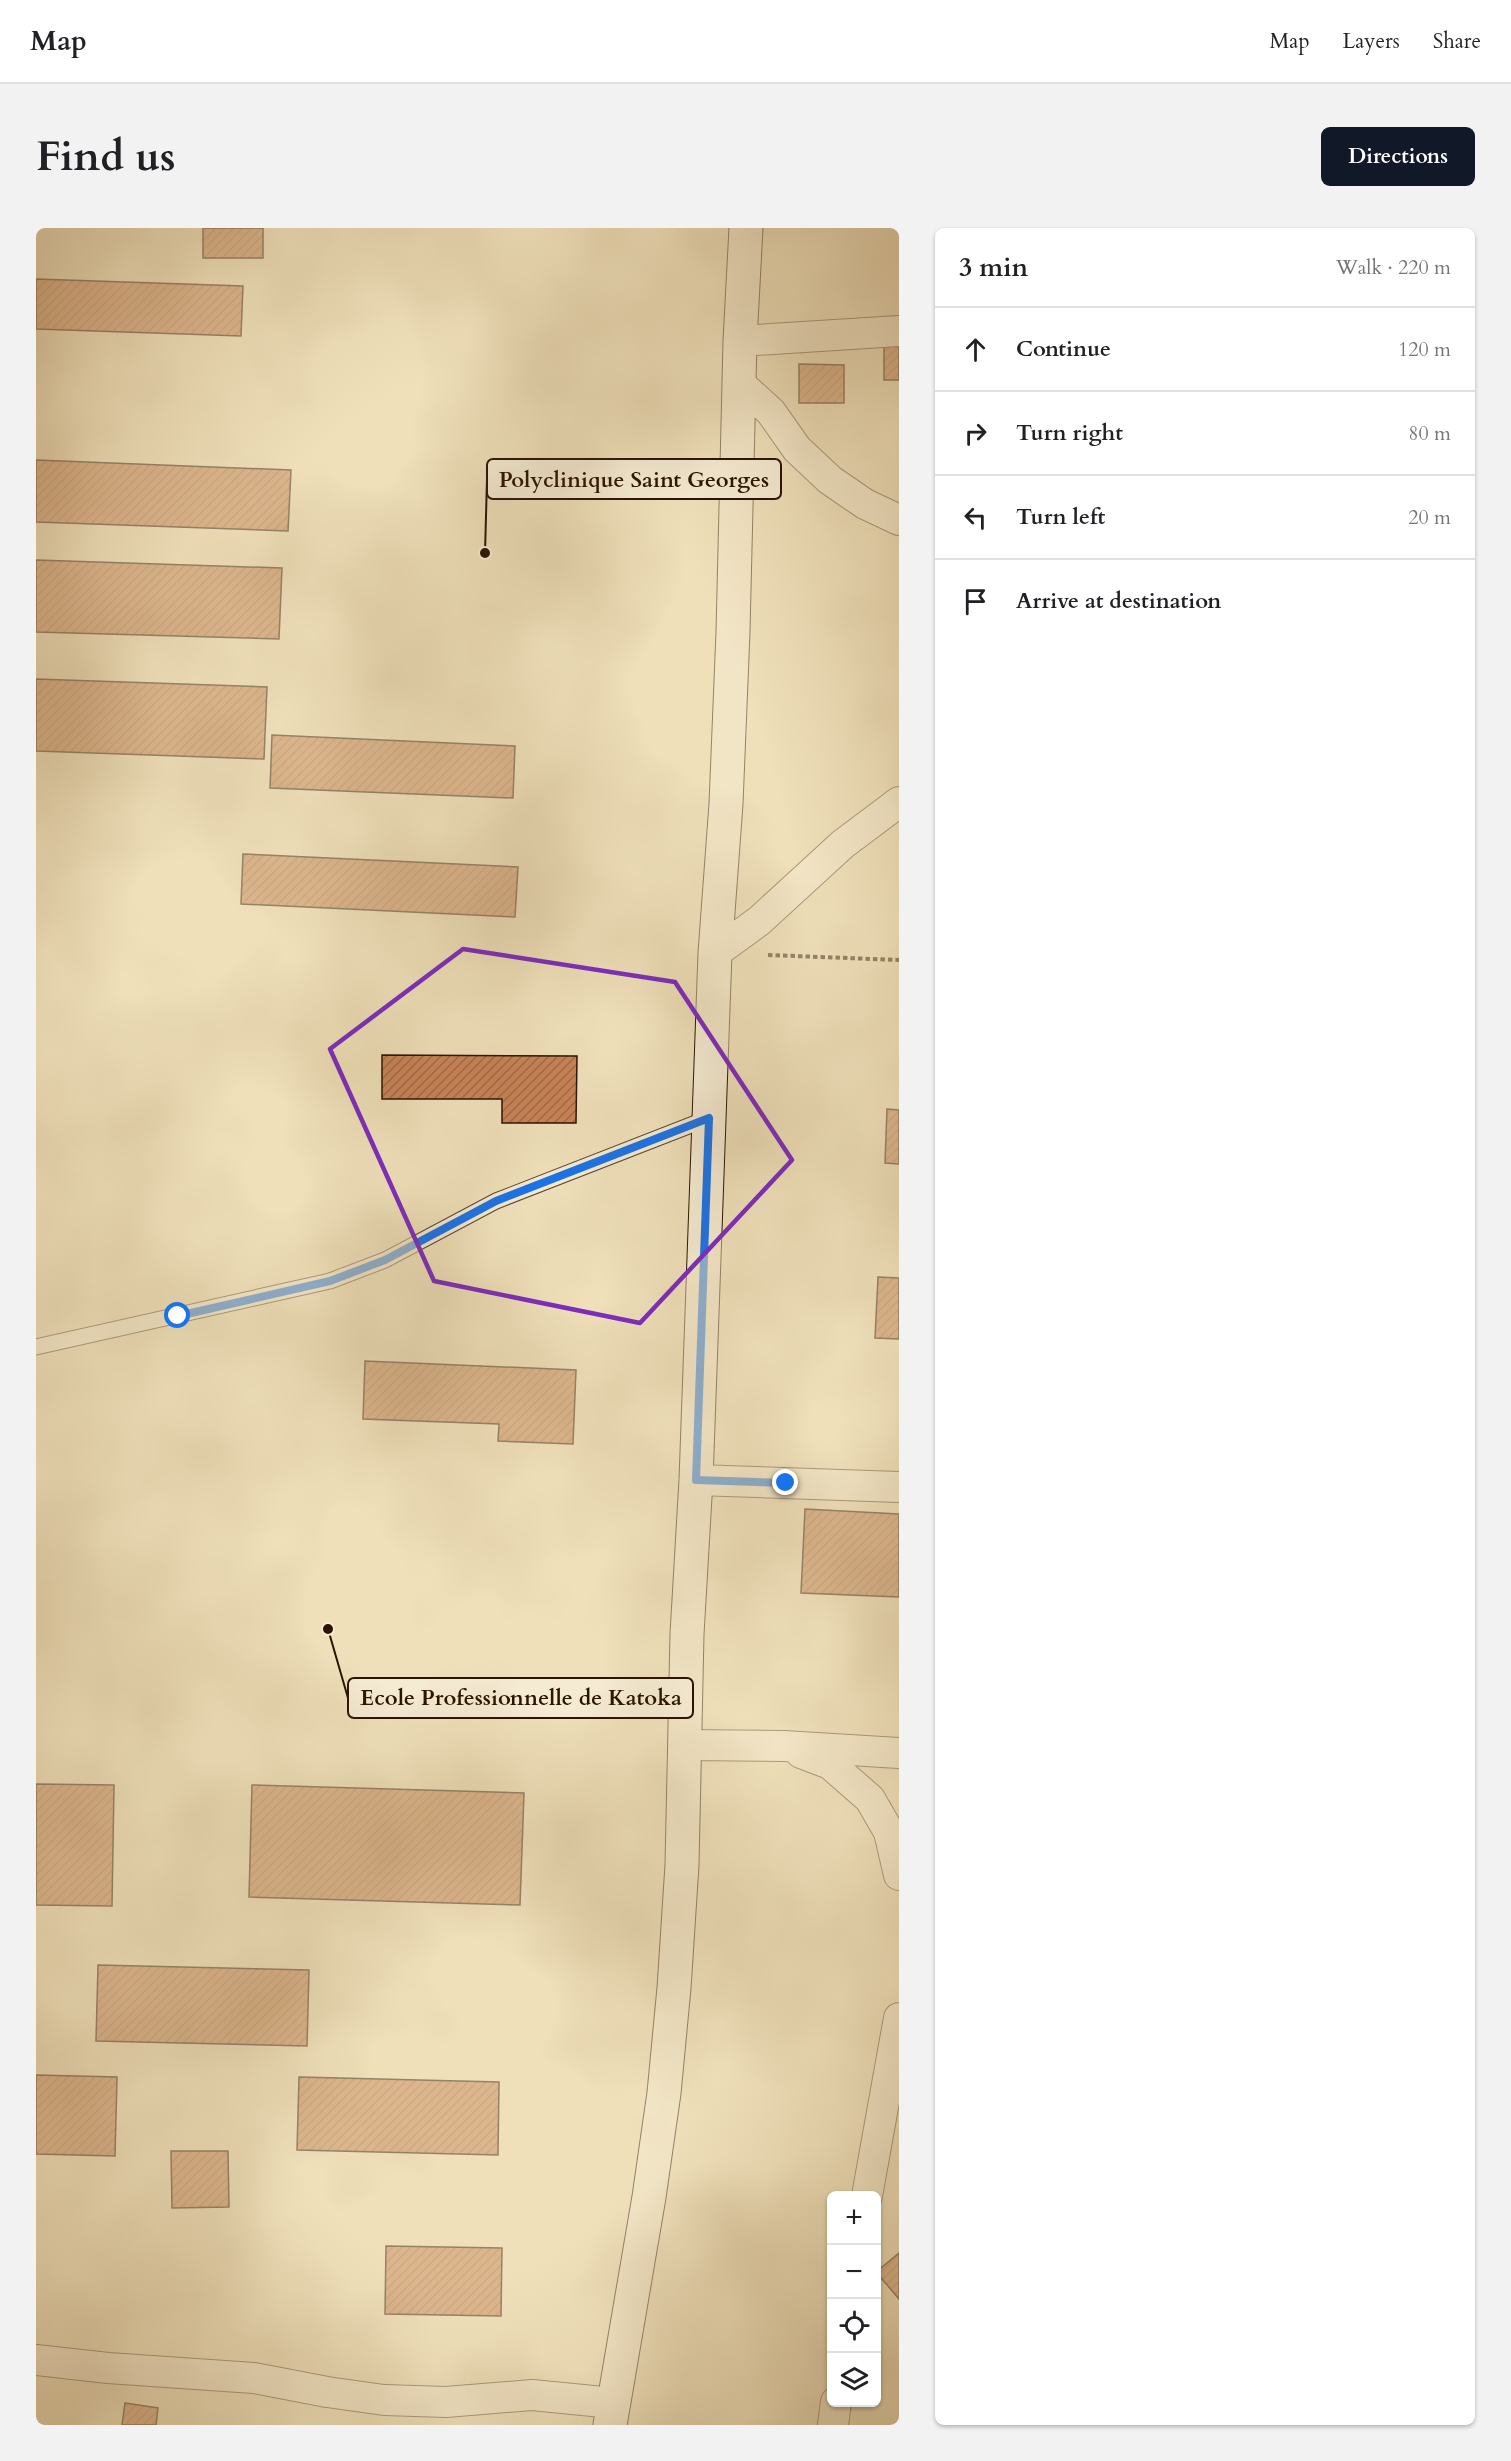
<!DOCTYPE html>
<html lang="en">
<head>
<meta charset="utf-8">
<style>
	body { margin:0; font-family:Cardo,serif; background:#f2f2f2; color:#202124 }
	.controls { position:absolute; right:18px; bottom:18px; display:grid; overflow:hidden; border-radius:9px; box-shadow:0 2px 4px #0004 }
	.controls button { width:54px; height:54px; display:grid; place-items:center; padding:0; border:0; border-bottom:2px solid #e0e0e0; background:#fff; color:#202124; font:30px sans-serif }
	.stop { position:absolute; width:18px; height:18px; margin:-14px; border:4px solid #1a73e8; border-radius:50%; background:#fff }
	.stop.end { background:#1a73e8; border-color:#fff; box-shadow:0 2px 6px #0008 }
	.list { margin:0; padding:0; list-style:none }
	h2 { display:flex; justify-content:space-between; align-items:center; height:78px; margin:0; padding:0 24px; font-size:26px }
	h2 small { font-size:20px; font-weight:400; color:#757577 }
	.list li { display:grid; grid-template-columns:39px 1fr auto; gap:18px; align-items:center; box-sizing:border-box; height:84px; padding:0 24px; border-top:2px solid #e0e0e0 }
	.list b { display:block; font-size:22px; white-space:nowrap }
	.list em { font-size:20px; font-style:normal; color:#757577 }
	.icon { flex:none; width:33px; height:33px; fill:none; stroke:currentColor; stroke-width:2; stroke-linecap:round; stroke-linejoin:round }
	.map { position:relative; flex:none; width:863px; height:2197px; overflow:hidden; border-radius:9px }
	header { display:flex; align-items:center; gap:36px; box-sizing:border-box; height:84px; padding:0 30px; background:#fff; border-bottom:2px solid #e0e0e0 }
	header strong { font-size:28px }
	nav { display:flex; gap:33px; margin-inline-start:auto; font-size:21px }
	.intro { display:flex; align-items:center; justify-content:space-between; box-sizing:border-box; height:144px; padding:0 36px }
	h1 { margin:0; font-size:42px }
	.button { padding:15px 27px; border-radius:9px; background:#111827; color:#fff; font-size:21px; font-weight:700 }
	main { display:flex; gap:36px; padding:0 36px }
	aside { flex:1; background:#fff; border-radius:9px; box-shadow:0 2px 4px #0004 }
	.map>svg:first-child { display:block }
	.building { fill:url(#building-hatch); stroke:#2a1300; stroke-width:1.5 }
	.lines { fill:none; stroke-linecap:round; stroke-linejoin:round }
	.lane-casing { stroke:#5b462e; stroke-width:17 }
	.street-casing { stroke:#5b462e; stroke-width:32 }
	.secondary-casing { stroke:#2a1300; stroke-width:35 }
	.path { stroke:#2a1300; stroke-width:4; stroke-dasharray:4.5 3; stroke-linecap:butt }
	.lane { stroke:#f5ebd2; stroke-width:15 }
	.street { stroke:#f5ebd2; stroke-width:30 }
	.secondary { stroke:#f5ebd2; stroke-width:33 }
	.route { stroke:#1a73e8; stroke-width:8 }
	.marked { fill:none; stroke:#7b2cbf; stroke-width:4.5; stroke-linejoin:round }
	.leader { fill:none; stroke:#2a1300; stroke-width:2 }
	.callout-dot { fill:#2a1300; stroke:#f5ebd2; stroke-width:2 }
	.callout { fill:#f5ebd2; stroke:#2a1300; stroke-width:2 }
	.callout-label { font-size:22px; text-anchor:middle; font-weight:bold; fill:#2a1300 }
</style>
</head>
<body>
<header>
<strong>Map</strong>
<nav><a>Map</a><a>Layers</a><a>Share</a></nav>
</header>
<div class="intro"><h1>Find us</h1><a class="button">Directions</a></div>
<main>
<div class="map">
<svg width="863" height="2197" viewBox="0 0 863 2197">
	<defs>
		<pattern id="building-hatch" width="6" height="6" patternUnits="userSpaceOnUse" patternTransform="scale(1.5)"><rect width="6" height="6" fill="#c88358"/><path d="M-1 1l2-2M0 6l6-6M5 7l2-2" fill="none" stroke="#a36a46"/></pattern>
	</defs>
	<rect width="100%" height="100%" fill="#efe0ba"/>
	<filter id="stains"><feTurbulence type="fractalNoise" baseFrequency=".00333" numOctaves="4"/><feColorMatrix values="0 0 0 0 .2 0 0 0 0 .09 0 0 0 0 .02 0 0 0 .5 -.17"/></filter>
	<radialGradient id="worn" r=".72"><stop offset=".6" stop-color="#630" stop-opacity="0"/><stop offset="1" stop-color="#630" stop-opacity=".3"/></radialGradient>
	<g class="building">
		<rect x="167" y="0" width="60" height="30"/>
		<path d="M0 51 207 58 205 108 0 101Z"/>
		<rect x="848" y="117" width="15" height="35"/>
		<path d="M763 136 808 137V175H763Z"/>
		<path d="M0 232 255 242 252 303 0 294Z"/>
		<path d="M0 332 246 340 243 411 0 404Z"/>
		<path d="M0 451 231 459 228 531 0 523Z"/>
		<path d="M236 507 479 518 477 570 234 560Z"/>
		<path d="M207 626 482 639 479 689 205 676Z"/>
		<path d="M346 827 541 828 540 895H466V871H346Z"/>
		<path d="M851 881 863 882V936L849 935Z"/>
		<path d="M842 1049 863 1050V1111L839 1110Z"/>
		<path d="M329 1133 540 1142 537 1216 462 1213 463 1196 327 1191Z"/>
		<path d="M769 1281 863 1286V1369L765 1365Z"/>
		<path d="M0 1556 78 1557 76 1678 0 1677Z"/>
		<path d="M216 1557 488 1565 484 1677 213 1669Z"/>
		<path d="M62 1737 273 1742 271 1818 60 1813Z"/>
		<path d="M0 1847 81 1849 79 1928 0 1926Z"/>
		<path d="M263 1849 463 1854 462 1927 261 1922Z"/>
		<path d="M135 1923H192L193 1979 136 1980Z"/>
		<path d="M350 2018 466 2020 465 2088 349 2086Z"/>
		<path d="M863 2025V2071L840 2044Z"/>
		<path d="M89 2175 122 2180 120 2197H86Z"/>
	</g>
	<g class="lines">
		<defs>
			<path id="lane" d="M0 1119 294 1053 349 1032 460 973 673 890"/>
			<g id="street">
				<path d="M704 113 863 103"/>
				<path d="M703 155 735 184 761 221 794 252 829 276 863 292"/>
				<path d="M679 725 723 693 807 616 863 574"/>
				<path d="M660 1252 863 1259"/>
				<path d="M649 1517 748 1518 863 1525"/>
				<path d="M765 1525 794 1536 834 1571 853 1604 863 1647"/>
				<path d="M831 1968 863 1790"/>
				<path d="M0 2132 72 2140 218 2150 291 2164 348 2172 410 2174 496 2167 577 2175"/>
				<path d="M797 2197 800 2174"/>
			</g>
			<path id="secondary" d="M574 2197 613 1969 628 1865 638 1760 646 1637 651 1406 660 1252 679 725 690 576 697 404 704 113 710 0"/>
		</defs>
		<use href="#lane" class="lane-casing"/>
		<use href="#street" class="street-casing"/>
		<use href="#secondary" class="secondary-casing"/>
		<path class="path" d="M732 727 863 732"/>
		<use href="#lane" class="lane"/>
		<use href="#street" class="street"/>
		<use href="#secondary" class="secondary"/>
	</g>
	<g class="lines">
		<path class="route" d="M142 1088 294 1053 349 1032 460 973 673 890 660 1252 750 1255"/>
	</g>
	<path d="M0 0H863V2197H0ZM427 721 639 754 756 932 604 1095 398 1053 294 821Z" fill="#efe0ba" fill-opacity=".55" fill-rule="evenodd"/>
	<path class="marked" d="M427 721 639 754 756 932 604 1095 398 1053 294 821Z"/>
	<path class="leader" d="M449 325L451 251M292 1401L312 1470"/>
	<g class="callout-dot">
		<circle cx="449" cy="325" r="6"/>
		<circle cx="292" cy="1401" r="6"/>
	</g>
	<g class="callout">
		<rect x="451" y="231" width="294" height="40" rx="6"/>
		<rect x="312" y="1450" width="345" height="40" rx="6"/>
	</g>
	<g class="callout-label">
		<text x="598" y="259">Polyclinique Saint Georges</text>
		<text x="485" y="1477">Ecole Professionnelle de Katoka</text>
	</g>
	<rect width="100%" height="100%" filter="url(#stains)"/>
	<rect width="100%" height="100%" fill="url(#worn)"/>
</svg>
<div class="controls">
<button>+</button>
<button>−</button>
<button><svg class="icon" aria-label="locate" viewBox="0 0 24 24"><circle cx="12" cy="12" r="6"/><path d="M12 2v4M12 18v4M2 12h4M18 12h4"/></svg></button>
<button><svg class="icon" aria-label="layers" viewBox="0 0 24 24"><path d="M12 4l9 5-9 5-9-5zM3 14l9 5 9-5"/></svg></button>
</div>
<div class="stop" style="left:142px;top:1088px"></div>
<div class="stop end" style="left:750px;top:1255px"></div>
</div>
<aside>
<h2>3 min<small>Walk · 220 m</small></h2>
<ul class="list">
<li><svg class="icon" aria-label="ahead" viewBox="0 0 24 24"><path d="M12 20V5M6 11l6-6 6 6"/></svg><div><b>Continue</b></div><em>120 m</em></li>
<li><svg class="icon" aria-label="right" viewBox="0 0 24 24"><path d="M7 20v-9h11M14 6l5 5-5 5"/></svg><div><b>Turn right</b></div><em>80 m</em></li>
<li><svg class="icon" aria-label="left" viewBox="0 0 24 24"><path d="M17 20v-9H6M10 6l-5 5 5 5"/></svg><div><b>Turn left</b></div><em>20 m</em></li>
<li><svg class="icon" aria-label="arrive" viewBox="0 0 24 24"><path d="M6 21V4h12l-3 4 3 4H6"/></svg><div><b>Arrive at destination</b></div></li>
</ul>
</aside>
</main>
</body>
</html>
